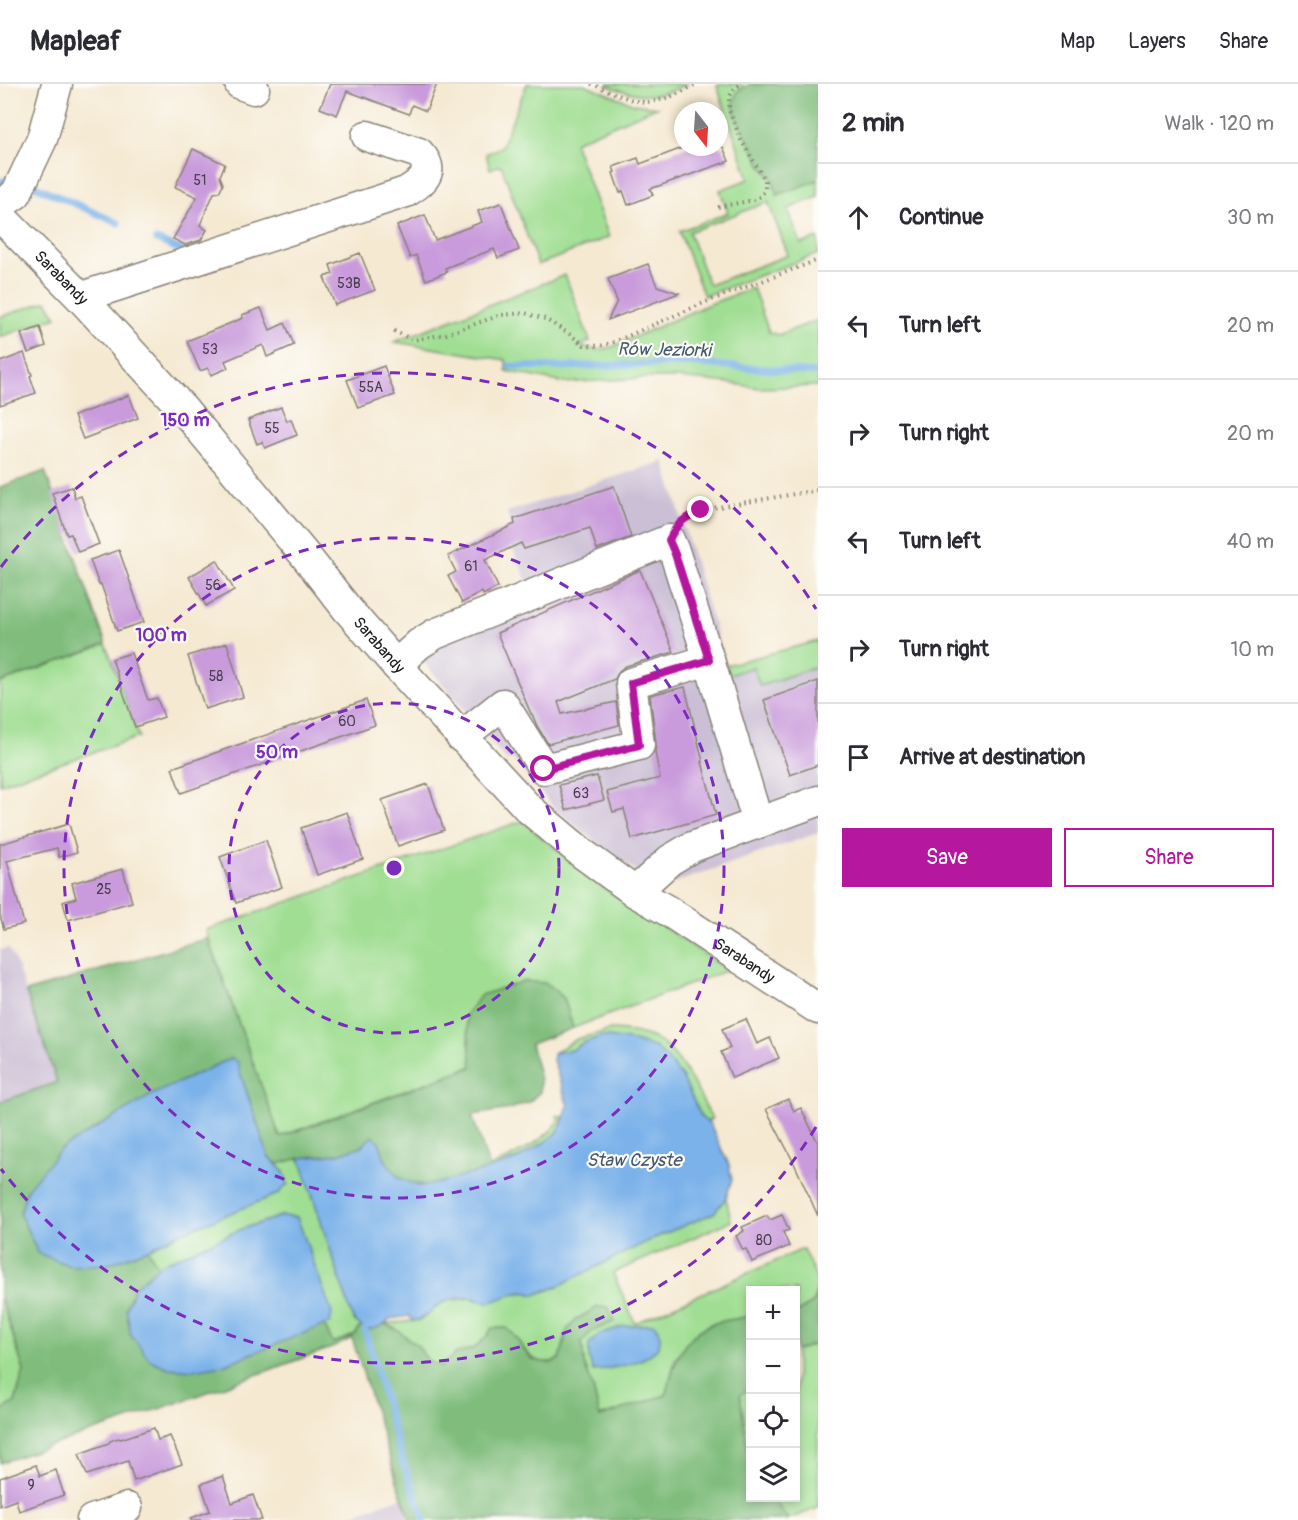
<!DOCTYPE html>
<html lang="en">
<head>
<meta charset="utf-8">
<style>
	body { margin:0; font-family:Pangolin,sans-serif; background:#f2f2f3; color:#2b2b33 }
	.controls { position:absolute; right:18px; bottom:18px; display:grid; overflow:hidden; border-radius:0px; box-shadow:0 3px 9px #0003 }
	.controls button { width:54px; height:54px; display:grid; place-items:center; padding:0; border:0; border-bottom:2px solid #e1e1e2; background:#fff; color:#2b2b33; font:30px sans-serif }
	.compass { position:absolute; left:674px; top:18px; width:54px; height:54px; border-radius:50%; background:#fff; box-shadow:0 3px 9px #0003; rotate:163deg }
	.stop { position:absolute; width:18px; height:18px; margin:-14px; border:4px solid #b5179e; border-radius:50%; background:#fff }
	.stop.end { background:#b5179e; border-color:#fff; box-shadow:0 2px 6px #0008 }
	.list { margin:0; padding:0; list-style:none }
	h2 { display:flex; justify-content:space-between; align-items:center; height:78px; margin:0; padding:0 24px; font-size:26px }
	h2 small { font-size:20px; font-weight:400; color:#7c7c81 }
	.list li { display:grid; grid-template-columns:39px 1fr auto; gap:18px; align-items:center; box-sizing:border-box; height:108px; padding:0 24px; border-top:2px solid #e1e1e2 }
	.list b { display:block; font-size:22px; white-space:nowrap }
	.list em { font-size:20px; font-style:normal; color:#7c7c81 }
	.actions { display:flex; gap:12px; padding:18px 24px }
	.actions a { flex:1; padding:14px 0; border:2px solid #b5179e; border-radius:0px; text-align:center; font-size:21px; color:#b5179e }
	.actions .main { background:#b5179e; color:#fff }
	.icon { flex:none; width:33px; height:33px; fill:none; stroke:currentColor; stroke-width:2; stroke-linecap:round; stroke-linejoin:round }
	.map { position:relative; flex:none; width:818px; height:1436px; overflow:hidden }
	header { display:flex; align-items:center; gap:36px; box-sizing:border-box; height:84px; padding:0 30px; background:#fff; border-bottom:2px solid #e1e1e2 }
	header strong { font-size:28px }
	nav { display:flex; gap:33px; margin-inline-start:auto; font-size:21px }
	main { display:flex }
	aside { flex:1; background:#fff }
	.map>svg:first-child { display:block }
	.industrial { fill:#cbbfd5 }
	.green { fill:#a0de93; stroke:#5e7d58; stroke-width:1.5; fill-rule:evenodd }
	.forest { fill:#80bd7d; stroke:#4e6c4c; stroke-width:1.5 }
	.water { fill:#7bb2ea; stroke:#4c6783; stroke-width:1.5 }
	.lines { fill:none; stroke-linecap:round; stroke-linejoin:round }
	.stream { stroke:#7bb2ea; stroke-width:7 }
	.building { fill:#c99bdc }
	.minor-casing { stroke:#888277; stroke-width:33 }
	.path { stroke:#888277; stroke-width:4; stroke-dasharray:1.5 4.5; stroke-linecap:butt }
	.minor { stroke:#fff; stroke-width:30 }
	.route { stroke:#b5179e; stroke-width:8 }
	.ring { fill:none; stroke:#7b2cbf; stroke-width:3; stroke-dasharray:10 8 }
	.labels { text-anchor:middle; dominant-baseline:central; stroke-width:4.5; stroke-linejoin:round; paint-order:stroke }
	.number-label { font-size:14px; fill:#473c4c }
	.street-label { font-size:16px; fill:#1c1c1c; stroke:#fdfcf7 }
	.water-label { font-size:18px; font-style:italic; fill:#42586e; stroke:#fdfcf7 }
	.centre { fill:#7b2cbf; stroke:#fdfcf7; stroke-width:3 }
	.ring-label { font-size:18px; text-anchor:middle; font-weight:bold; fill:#7b2cbf; stroke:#fdfcf7; stroke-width:4.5; stroke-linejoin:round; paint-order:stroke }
</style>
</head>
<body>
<header>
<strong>Mapleaf</strong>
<nav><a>Map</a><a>Layers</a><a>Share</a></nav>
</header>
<main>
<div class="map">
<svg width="818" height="1436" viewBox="0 0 818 1436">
	<rect width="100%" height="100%" fill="#fdfcf7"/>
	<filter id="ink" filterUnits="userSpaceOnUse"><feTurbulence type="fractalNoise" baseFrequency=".0167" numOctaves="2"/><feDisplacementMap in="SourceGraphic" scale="12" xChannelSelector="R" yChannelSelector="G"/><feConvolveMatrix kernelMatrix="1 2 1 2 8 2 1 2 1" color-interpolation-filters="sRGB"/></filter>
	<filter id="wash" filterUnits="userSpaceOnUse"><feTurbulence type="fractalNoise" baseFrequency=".008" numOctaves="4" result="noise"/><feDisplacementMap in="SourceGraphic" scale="24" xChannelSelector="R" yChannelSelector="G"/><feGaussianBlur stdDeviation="1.35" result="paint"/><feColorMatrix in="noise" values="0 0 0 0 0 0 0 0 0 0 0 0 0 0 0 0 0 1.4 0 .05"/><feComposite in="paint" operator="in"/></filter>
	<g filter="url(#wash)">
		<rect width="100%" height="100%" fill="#f5e9d2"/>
		<g class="industrial">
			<path d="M664 377 729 591 753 583 760 602 818 582V749L665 802 648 795 602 763 555 725 513 675 507 677 421 575 528 499 511 461 516 458 507 428Z"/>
			<path d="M8 864 14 874 58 998 0 1018V866Z"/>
			<path d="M402 1413 411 1436H355L353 1430Z"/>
		</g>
		<g class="green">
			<path d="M527 0H584L634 20 657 23 574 58 609 153 538 181 501 81 490 85 486 70 501 63Z"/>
			<path d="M608 0H688C653 16 643 13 607 2Z"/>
			<path d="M723 0H739L746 3 738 7 762 82 773 96 777 111 818 96V113L788 125 801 160 818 154V170L704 212 679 147 728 129 720 106 749 95 717 2ZM768 118 788 171 709 201 689 148Z"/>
			<path d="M565 191 590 257 579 262 597 266 612 263 707 221 753 204 769 248 778 251 818 236V302L759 304 729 299 679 294H644L564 299 506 287V276L394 258Z"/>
			<path d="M47 217 57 233 0 253V233Z"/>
			<path d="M818 557V582L760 602 753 583 729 591 726 581Z"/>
			<path d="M106 560 139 653 0 700V599Z"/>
			<path d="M522 737 595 798 728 886 573 944 564 914 466 930 472 982 279 1053 206 846Z"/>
			<path d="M610 946C626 947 646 948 660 958 682 972 700 1012 712 1035L707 1038 702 1034 682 993 583 959 572 966 553 969 577 955Z"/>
			<path d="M557 1031 563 1033C562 1038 561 1043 558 1047 548 1063 508 1078 490 1085V1083C510 1074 546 1056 558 1038Z"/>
			<path d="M300 1074 353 1235 361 1242 355 1251 332 1259 324 1241 330 1239 281 1132 242 1145 161 1180 158 1183 148 1165 176 1151 284 1088 278 1080Z"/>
			<path d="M726 1114 731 1137 613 1189 635 1239 803 1165 818 1198 814 1218 796 1229V1206H750V1232L710 1240 675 1275 666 1311 599 1333 593 1304 584 1279 582 1258 591 1248 614 1237 598 1223 577 1235 567 1246 560 1275C538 1284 528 1273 517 1254L487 1252 475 1264 455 1270 441 1283 427 1276 418 1262 397 1246 385 1240 421 1236 433 1225 446 1217 470 1214 488 1219 511 1210 527 1208 534 1211 556 1203 652 1155 714 1129Z"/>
			<path d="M0 1211 24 1287 15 1318 0 1328Z"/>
			<path d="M818 1259V1424L788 1435 772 1414H796V1267Z"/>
			<path d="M750 1304V1371L747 1361 740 1310Z"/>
		</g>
		<g class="forest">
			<path d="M750 0H818V96L777 111 773 96 762 82 736 33 733 19 738 7Z"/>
			<path d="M45 387 106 560 0 599V403Z"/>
			<path d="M208 854 280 1053 472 983 466 930 481 911 524 897 546 899 564 914 573 944 531 960 540 996V1008L529 1018 510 1025 472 1031 490 1085C456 1095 406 1119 385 1076 382 1070 381 1063 379 1058L337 1070 300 1074 278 1080 268 1072 239 985 238 979 27 1105 20 1130 38 1169 108 1180 148 1165 158 1183 135 1203 126 1224 131 1252 223 1281 324 1241 333 1259 355 1251 361 1242 365 1246 374 1245 385 1240 397 1246 418 1262 427 1276 441 1283 455 1270 475 1264 487 1252 492 1244H507L517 1254 523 1265 533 1276 550 1279 560 1275 567 1246 577 1235 598 1223H608L615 1237 591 1248 582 1258 584 1279 593 1304 600 1333 666 1311C674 1282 679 1255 709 1241 721 1236 737 1235 750 1232V1304L740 1311 747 1361 750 1371V1414H772L788 1435 785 1436H411L402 1413 352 1254 334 1263 194 1313 0 1379V1328L15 1318 24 1287 0 1211V1018L57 998 26 908Z"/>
			<path d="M818 1204V1259L796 1267V1229L814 1218Z"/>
		</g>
		<g class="water">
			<path d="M602 952 634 957 656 964 668 976 682 993 702 1034 710 1040 729 1081 732 1096 726 1114 714 1129 652 1155 556 1203 534 1211C518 1203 505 1215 490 1218 484 1219 478 1215 472 1214 464 1213 451 1215 444 1218 432 1224 427 1235 413 1237L409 1232 390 1235 385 1240 374 1245 365 1246 353 1235 300 1074 338 1070 362 1062 372 1052 379 1058 385 1076 399 1094 419 1102 440 1099 490 1085 517 1075 543 1059 557 1049 562 1039 568 1022 553 976V969L572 966 583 959Z"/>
			<path d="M232 974 238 979 239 985 268 1072 284 1088 288 1100 278 1110 176 1151 148 1165 108 1180 70 1182 38 1169 20 1130 27 1105 61 1065 153 1010Z"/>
			<path d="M281 1132 297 1133 332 1229 330 1239 223 1281 193 1286 168 1284 150 1276 131 1251 126 1224 135 1203 161 1180 242 1145Z"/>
			<path d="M654 1240C659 1246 661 1250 660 1257 655 1279 612 1284 593 1287L589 1275V1260L600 1250 624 1242Z"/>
		</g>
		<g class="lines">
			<g class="stream">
				<path d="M0 98 14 95"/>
				<path d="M33 101 118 139"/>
				<path d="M156 156 186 168"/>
				<path d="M509 282 558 283 688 279 818 289"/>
				<path d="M365 1246 401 1373 425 1436"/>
			</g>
		</g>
		<g id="blocks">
			<g class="building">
				<path d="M330 0H437L426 27 412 21 409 30 347 7 337 31 320 24Z"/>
				<path d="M685 63H723L729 77 650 105 653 111 628 121 623 107 620 109 613 89 615 88 613 83 638 74 640 80Z"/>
				<path d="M193 65 225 80 220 92 223 100 219 108 214 109 200 141 207 146 201 156 185 161 173 155 197 113 175 103Z"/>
				<path d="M501 119 519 166 498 174 494 165 445 184 447 188 426 196 416 171 410 174 397 142 425 131 435 156 482 138 478 127Z"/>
				<path d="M360 169 375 206 335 221 324 193 333 190 330 181Z"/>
				<path d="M648 180 657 202 679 209 608 236 617 217 608 195Z"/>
				<path d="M261 224 270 246 285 239 294 261 267 273 263 261 225 277 228 284 211 291 208 284 200 287 187 257 243 234 242 231Z"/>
				<path d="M40 243 46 262 28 269 21 250Z"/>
				<path d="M24 269 32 291 30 292 36 309 0 321V278Z"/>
				<path d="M384 282 395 311 358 324 347 296Z"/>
				<path d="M129 311 138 334 83 355 74 332Z"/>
				<path d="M281 323 287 337 291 335 297 351 265 364 262 358 257 360 248 336Z"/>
				<path d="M614 402 631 453 597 466 590 444 524 465 521 459 485 476 498 503 483 511 482 508 462 519 448 492 456 488 448 472 515 440 514 435Z"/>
				<path d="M72 403 75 414 81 412 99 460 78 468 71 450 67 451 52 409Z"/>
				<path d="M119 466 144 538 117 547 101 500 99 501 90 476Z"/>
				<path d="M217 476 234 506 206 522 189 493Z"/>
				<path d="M640 486 674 568 626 582 619 587 615 595 558 618 562 630 616 618 619 641 548 660 537 642 532 630H531L497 549Z"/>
				<path d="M227 559 243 613 205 625 188 572Z"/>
				<path d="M131 569 148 616 157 614 164 633 135 643 112 575Z"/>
				<path d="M818 597V681L790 691 764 616Z"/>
				<path d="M685 603 703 678H702L716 731 632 755 624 725 613 728 607 708 660 694 655 668 656 659 650 611Z"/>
				<path d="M366 616 375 641 181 709 172 684Z"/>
				<path d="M597 692 604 716 566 726 559 701Z"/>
				<path d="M428 700 444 746 398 762 382 716Z"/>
				<path d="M347 728 363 775 317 791 301 744Z"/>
				<path d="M69 740 77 768 59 773 57 764 7 777 24 840 4 845 0 832V760Z"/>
				<path d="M266 756 282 803 236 819 220 773Z"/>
				<path d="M123 785 132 818 68 836 63 818 76 814 72 799Z"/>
				<path d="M746 935 757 960 770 954 779 974 732 994 721 968 730 964 722 945Z"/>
				<path d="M788 1015 794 1027 801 1024 818 1059V1132L794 1079 766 1025Z"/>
				<path d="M782 1131 789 1146 783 1148 789 1162 752 1178 746 1165 743 1166 736 1152 744 1147 742 1143 767 1132 770 1136Z"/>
				<path d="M154 1344 158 1356 170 1352 182 1380 134 1397 128 1377 87 1391 79 1370 109 1359 110 1357 118 1354 121 1355Z"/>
				<path d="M36 1381 40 1392 56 1386 64 1411 19 1427 16 1416 0 1422V1394Z"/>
				<path d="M223 1392 232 1419 253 1411 262 1436H191V1434L210 1427 201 1400Z"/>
			</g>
		</g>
	</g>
	<g filter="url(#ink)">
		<use href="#blocks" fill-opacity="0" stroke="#888277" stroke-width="1.5"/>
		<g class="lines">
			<defs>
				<g id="minor">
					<path d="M240 0 254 5"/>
					<path d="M0 121 16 110 42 55 57 0"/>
					<path id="s1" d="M0 132 83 216 185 327 304 470 348 526 396 581 528 724 583 770 635 808 668 827 818 925"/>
					<path d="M83 216 94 209 406 108C422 98 437 88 419 69L367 52"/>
					<path d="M396 581 419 560 435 550 669 456 675 470 709 576 758 739"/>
					<path d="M461 653 503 620 544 685 639 661 631 599 709 576"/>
					<path d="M635 808 670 776 692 763 818 717"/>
					<path d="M92 1436 127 1424"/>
				</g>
			</defs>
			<use href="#minor" class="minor-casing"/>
			<g class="path">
				<path d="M591 0C606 5 621 13 637 17 656 21 680 10 696 0"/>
				<path d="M718 123 754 116 761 112 765 106V96L741 56 729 26V14L733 6 741 0"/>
				<path d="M394 247 413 256 446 250 501 231 525 229 545 235 568 249 584 261 600 262 614 258 706 218 818 176"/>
				<path d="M682 437 687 433 701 426 818 406"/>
			</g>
			<use href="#minor" class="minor"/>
		</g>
	</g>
	<g class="lines" filter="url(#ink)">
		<path class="route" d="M544 685 639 661 631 599 709 576 675 470 669 456C678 438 683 435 701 426"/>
	</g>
	<g class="ring">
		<circle cx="394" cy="784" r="165"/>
		<circle cx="394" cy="784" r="330"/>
		<path d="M816 1043A495 495 0 0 1 1 1085M1 483A495 495 0 0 1 816 525"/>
	</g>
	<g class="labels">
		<g class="number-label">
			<text x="200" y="96">51</text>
			<text x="349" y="199">53B</text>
			<text x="210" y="265">53</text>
			<text x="371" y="303">55A</text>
			<text x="272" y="344">55</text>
			<text x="471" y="482">61</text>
			<text x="213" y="501">56</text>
			<text x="216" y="592">58</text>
			<text x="347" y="637">60</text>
			<text x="581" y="709">63</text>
			<text x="104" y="805">25</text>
			<text x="764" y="1156">80</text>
			<text x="31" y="1401">9</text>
		</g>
		<g class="street-label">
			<text stroke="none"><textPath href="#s1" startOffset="87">Sarabandy</textPath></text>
			<text stroke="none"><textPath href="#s1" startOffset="573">Sarabandy</textPath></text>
			<text stroke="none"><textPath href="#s1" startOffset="1059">Sarabandy</textPath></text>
		</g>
		<g class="water-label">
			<text transform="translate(664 266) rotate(1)">Rów Jeziorki</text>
			<text x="634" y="1076">Staw Czyste</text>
		</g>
	</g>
	<circle cx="394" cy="784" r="9" class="centre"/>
	<g class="ring-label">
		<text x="185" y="342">150 m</text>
		<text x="161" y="557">100 m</text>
		<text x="277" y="674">50 m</text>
	</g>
</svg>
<div class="controls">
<button>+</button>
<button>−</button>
<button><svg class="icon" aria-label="locate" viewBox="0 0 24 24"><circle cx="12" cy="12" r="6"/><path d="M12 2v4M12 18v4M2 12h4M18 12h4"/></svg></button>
<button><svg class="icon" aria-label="layers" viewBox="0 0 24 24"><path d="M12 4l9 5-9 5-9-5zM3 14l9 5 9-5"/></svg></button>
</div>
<svg class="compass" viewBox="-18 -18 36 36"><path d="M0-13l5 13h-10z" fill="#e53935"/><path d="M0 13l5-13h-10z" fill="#7c7c81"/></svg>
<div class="stop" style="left:544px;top:685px"></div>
<div class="stop end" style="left:701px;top:426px"></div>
</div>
<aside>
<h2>2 min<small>Walk · 120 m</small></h2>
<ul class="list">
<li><svg class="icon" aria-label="ahead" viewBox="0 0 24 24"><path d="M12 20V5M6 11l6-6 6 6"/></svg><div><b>Continue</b></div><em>30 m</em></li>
<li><svg class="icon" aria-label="left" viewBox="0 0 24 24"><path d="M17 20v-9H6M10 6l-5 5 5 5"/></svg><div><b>Turn left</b></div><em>20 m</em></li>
<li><svg class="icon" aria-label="right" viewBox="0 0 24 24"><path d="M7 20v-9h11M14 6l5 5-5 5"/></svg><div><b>Turn right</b></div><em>20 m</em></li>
<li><svg class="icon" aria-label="left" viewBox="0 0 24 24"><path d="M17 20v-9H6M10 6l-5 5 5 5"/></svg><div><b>Turn left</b></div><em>40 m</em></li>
<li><svg class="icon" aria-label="right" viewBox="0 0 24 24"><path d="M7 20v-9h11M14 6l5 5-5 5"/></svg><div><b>Turn right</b></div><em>10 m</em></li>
<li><svg class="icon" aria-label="arrive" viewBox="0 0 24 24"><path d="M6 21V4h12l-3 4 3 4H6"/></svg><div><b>Arrive at destination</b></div></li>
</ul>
<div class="actions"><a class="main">Save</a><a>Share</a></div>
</aside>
</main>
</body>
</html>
